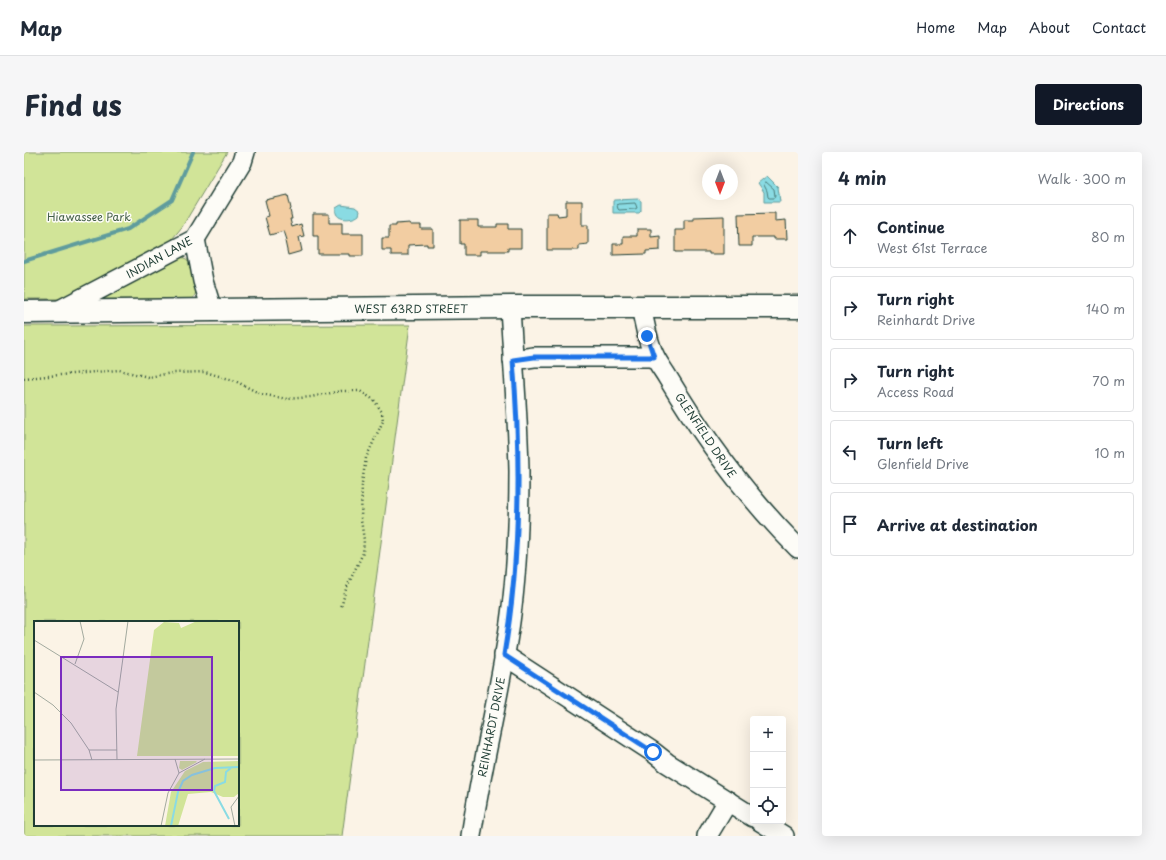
<!DOCTYPE html>
<html lang="en">
<head>
<meta charset="utf-8">
<style>
	body { margin:0; font-family:"Playpen Sans",sans-serif; background:#f6f6f7; color:#1f2937 }
	.controls { position:absolute; right:12px; bottom:12px; display:grid; overflow:hidden; border-radius:4px; box-shadow:0 4px 16px #0002 }
	.controls button { width:36px; height:36px; display:grid; place-items:center; padding:0; border:0; border-bottom:1px solid #e0e1e3; background:#fff; color:#1f2937; font:20px sans-serif }
	.compass { position:absolute; left:678px; top:12px; width:36px; height:36px; border-radius:50%; background:#fff; box-shadow:0 4px 16px #0002; rotate:180deg }
	.stop { position:absolute; width:12px; height:12px; margin:-9px; border:3px solid #1a73e8; border-radius:50%; background:#fff }
	.stop.end { background:#1a73e8; border-color:#fff; box-shadow:0 1px 4px #0008 }
	.list { margin:0; padding:0; list-style:none }
	h2 { display:flex; justify-content:space-between; align-items:center; height:52px; margin:0; padding:0 16px; font-size:17px }
	h2 small { font-size:13px; font-weight:400; color:#747a83 }
	.list li { display:grid; grid-template-columns:26px 1fr auto; gap:12px; align-items:center; box-sizing:border-box; height:64px; margin:0 8px 8px; padding:0 8px; border:1px solid #e0e1e3; border-radius:4px }
	.list b { display:block; font-size:15px; white-space:nowrap }
	.list p { margin:0; font-size:13px; white-space:nowrap; color:#747a83 }
	.list em { font-size:13px; font-style:normal; color:#747a83 }
	.icon { flex:none; width:22px; height:22px; fill:none; stroke:currentColor; stroke-width:2; stroke-linecap:round; stroke-linejoin:round }
	.map { position:relative; flex:none; width:774px; height:684px; overflow:hidden; border-radius:4px }
	header { display:flex; align-items:center; gap:24px; box-sizing:border-box; height:56px; padding:0 20px; background:#fff; border-bottom:1px solid #e0e1e3 }
	header strong { font-size:19px }
	nav { display:flex; gap:22px; margin-inline-start:auto; font-size:14px }
	.intro { display:flex; align-items:center; justify-content:space-between; box-sizing:border-box; height:96px; padding:0 24px }
	h1 { margin:0; font-size:28px }
	.button { padding:10px 18px; border-radius:4px; background:#111827; color:#fff; font-size:14px; font-weight:700 }
	main { display:flex; gap:24px; padding:0 24px }
	aside { flex:1; background:#fff; border-radius:4px; box-shadow:0 4px 16px #0002 }
	.map>svg:first-child { display:block }
	.green { fill:#d1e498; stroke:#789066; fill-rule:evenodd }
	.water { fill:#8adbe3; stroke:#5f9c9d }
	.lines { fill:none; stroke-linecap:round; stroke-linejoin:round }
	.shore { stroke:#4a7c7a; stroke-width:1 }
	.stream { stroke:#5f9c9d; stroke-width:4 }
	.building { fill:#f2cda2; stroke:#1f3d34 }
	.minor-casing { stroke:#1f3d34; stroke-width:22 }
	.major-casing { stroke:#1f3d34; stroke-width:25 }
	.path { stroke:#1f3d34; stroke-width:2.5; stroke-dasharray:1 3; stroke-linecap:butt }
	.minor { stroke:#fdfcf7; stroke-width:19 }
	.major { stroke:#fdfcf7; stroke-width:22 }
	.route { stroke:#1a73e8; stroke-width:5 }
	.labels { text-anchor:middle; dominant-baseline:central; stroke-width:3; stroke-linejoin:round; paint-order:stroke }
	.park-label { font-size:11px; fill:#435e48; stroke:#fdfcf7 }
	.street-label { font-size:11px; fill:#1f3d34; stroke:#fdfcf7 }
	.inset-river { fill:none; stroke:#8adbe3; stroke-width:2 }
	.inset-road { fill:none; stroke:#a3aa9f; stroke-width:1 }
	.view { fill:#7b2cbf; fill-opacity:0.15; stroke:#7b2cbf; stroke-width:2 }
	.inset-edge { fill:none; stroke:#1f3d34; stroke-width:2 }
</style>
</head>
<body>
<header>
<strong>Map</strong>
<nav><a>Home</a><a>Map</a><a>About</a><a>Contact</a></nav>
</header>
<div class="intro"><h1>Find us</h1><a class="button">Directions</a></div>
<main>
<div class="map">
<svg width="774" height="684" viewBox="0 0 774 684">
	<rect width="100%" height="100%" fill="#fbf3e6"/>
	<filter id="ink" filterUnits="userSpaceOnUse"><feTurbulence type="fractalNoise" baseFrequency=".025" numOctaves="2"/><feDisplacementMap in="SourceGraphic" scale="8" xChannelSelector="R" yChannelSelector="G"/><feConvolveMatrix kernelMatrix="1 2 1 2 8 2 1 2 1" color-interpolation-filters="sRGB"/></filter>
	<g filter="url(#ink)">
		<g class="green">
			<path d="M0 0H203L158 75 139 98 45 147H0Z"/>
			<path d="M154 105C172 105 171 126 172 139 171 144 170 146 165 148L81 150 78 145Z"/>
			<path d="M386 173 318 684H0V174ZM11 470H214V673H11Z"/>
		</g>
		<g class="water">
			<path d="M743 24 754 35 756 50H740V40L734 31Z"/>
			<path d="M614 47 617 49V59L615 61H589V49L591 48Z"/>
			<path d="M317 53 331 55 336 59 335 63C328 69 309 69 312 56Z"/>
		</g>
		<g class="lines">
			<g class="shore">
				<path d="M742 30 750 37 751 44 750 46H745L744 45 743 39 740 33Z"/>
				<path d="M595 52 611 51 612 53 613 56 611 57 595 58 594 57 593 53Z"/>
			</g>
			<path class="stream" d="M0 109 104 77 148 48 169 0"/>
		</g>
		<g class="building">
			<path d="M264 43 267 57 266 58 268 67H266L268 75 277 72 280 84 275 85 278 99 264 103 261 89 263 88 260 79 246 83 241 65 245 64 241 48Z"/>
			<path d="M542 49H558V73H564V92L555 93V98H523V61H533L534 64 542 63Z"/>
			<path d="M751 61V69L762 68 763 87H750V85H728V94H715L714 62Z"/>
			<path d="M289 62H305V71H318V82H339V104H326V102H294V84H289Z"/>
			<path d="M700 64V102H685V100H651V78H660V68H670V65Z"/>
			<path d="M436 68H454V75H473V72H484V77H497V96H484V99H456V103H440V92H436Z"/>
			<path d="M386 71V73H397V77H409V94H403V92L384 93V103H367V98H358V86H365V74H372V72Z"/>
			<path d="M613 77H627V85L636 84V98L622 99V102L589 103V92H599V84H613Z"/>
		</g>
		<g class="lines">
			<defs>
				<g id="minor">
					<path d="M171 87 179 129 188 158"/>
					<path d="M617 155C621 172 623 190 631 205 635 213 640 219 644 226 681 288 723 345 774 396"/>
					<path d="M32 160 171 87 218 10 221 0"/>
					<path d="M489 208 510 205H630"/>
					<path d="M480 503 629 600 643 611 729 665"/>
					<path d="M736 669 760 684"/>
					<path d="M447 684C458 612 476 541 486 470 493 420 495 369 495 319 494 264 489 210 486 155"/>
					<path d="M683 684 704 649"/>
				</g>
				<path id="major" d="M0 160 486 155H774"/>
			</defs>
			<use href="#minor" class="minor-casing"/>
			<use href="#major" class="major-casing"/>
			<path class="path" d="M0 226 95 218 124 225 148 221 181 220 209 228 237 242 263 247 287 245 317 239H336L350 248 358 260 359 269 342 306 338 331 337 368 340 388 339 401 322 437 317 456"/>
			<use href="#minor" class="minor"/>
			<use href="#major" class="major"/>
		</g>
	</g>
	<g class="lines" filter="url(#ink)">
		<path class="route" d="M623 184 630 205H510L489 208C497 306 497 405 480 503L629 600"/>
	</g>
	<g class="labels">
		<g class="park-label">
			<text x="65" y="64">Hiawassee Park</text>
		</g>
		<g class="street-label">
			<text transform="translate(135 105) rotate(-29)">INDIAN LANE</text>
			<text x="387" y="156">WEST 63RD STREET</text>
			<text transform="translate(682 283) rotate(56)">GLENFIELD DRIVE</text>
			<text transform="translate(467 575) rotate(-79)">REINHARDT DRIVE</text>
		</g>
	</g>
	<g transform="translate(10 469)">
		<rect width="205" height="205" fill="#fbf3e6"/>
		<path d="M163 0H205V135H103L120 9 130 1 145 2 147 7ZM146 140H162L163 141 148 149 145 147ZM205 140V172L200 176H189L177 171 154 173 144 205H131L137 171 151 150 169 141Z" fill="#d1e498"/>
		<path class="inset-river" d="M195 198 180 170 181 165 191 161 192 151 197 147M137 205 144 171 149 160 158 154 181 147 205 146"/>
		<path class="inset-road" d="M0 19 84 71M41 43 50 18 46 0M0 71 19 84 37 102 55 129 58 139M55 129H83M141 138 145 152M0 139 205 138M83 139 82 88 94 0M127 205 134 172 145 152 171 138M201 205 197 186 205 175"/>
		<path class="view" d="M27 36H178V169H27Z"/>
		<rect width="205" height="205" class="inset-edge"/>
	</g>
</svg>
<div class="controls">
<button>+</button>
<button>−</button>
<button><svg class="icon" aria-label="locate" viewBox="0 0 24 24"><circle cx="12" cy="12" r="6"/><path d="M12 2v4M12 18v4M2 12h4M18 12h4"/></svg></button>
</div>
<svg class="compass" viewBox="-18 -18 36 36"><path d="M0-13l5 13h-10z" fill="#e53935"/><path d="M0 13l5-13h-10z" fill="#747a83"/></svg>
<div class="stop" style="left:629px;top:600px"></div>
<div class="stop end" style="left:623px;top:184px"></div>
</div>
<aside>
<h2>4 min<small>Walk · 300 m</small></h2>
<ul class="list">
<li><svg class="icon" aria-label="ahead" viewBox="0 0 24 24"><path d="M12 20V5M6 11l6-6 6 6"/></svg><div><b>Continue</b><p>West 61st Terrace</p></div><em>80 m</em></li>
<li><svg class="icon" aria-label="right" viewBox="0 0 24 24"><path d="M7 20v-9h11M14 6l5 5-5 5"/></svg><div><b>Turn right</b><p>Reinhardt Drive</p></div><em>140 m</em></li>
<li><svg class="icon" aria-label="right" viewBox="0 0 24 24"><path d="M7 20v-9h11M14 6l5 5-5 5"/></svg><div><b>Turn right</b><p>Access Road</p></div><em>70 m</em></li>
<li><svg class="icon" aria-label="left" viewBox="0 0 24 24"><path d="M17 20v-9H6M10 6l-5 5 5 5"/></svg><div><b>Turn left</b><p>Glenfield Drive</p></div><em>10 m</em></li>
<li><svg class="icon" aria-label="arrive" viewBox="0 0 24 24"><path d="M6 21V4h12l-3 4 3 4H6"/></svg><div><b>Arrive at destination</b></div></li>
</ul>
</aside>
</main>
</body>
</html>
